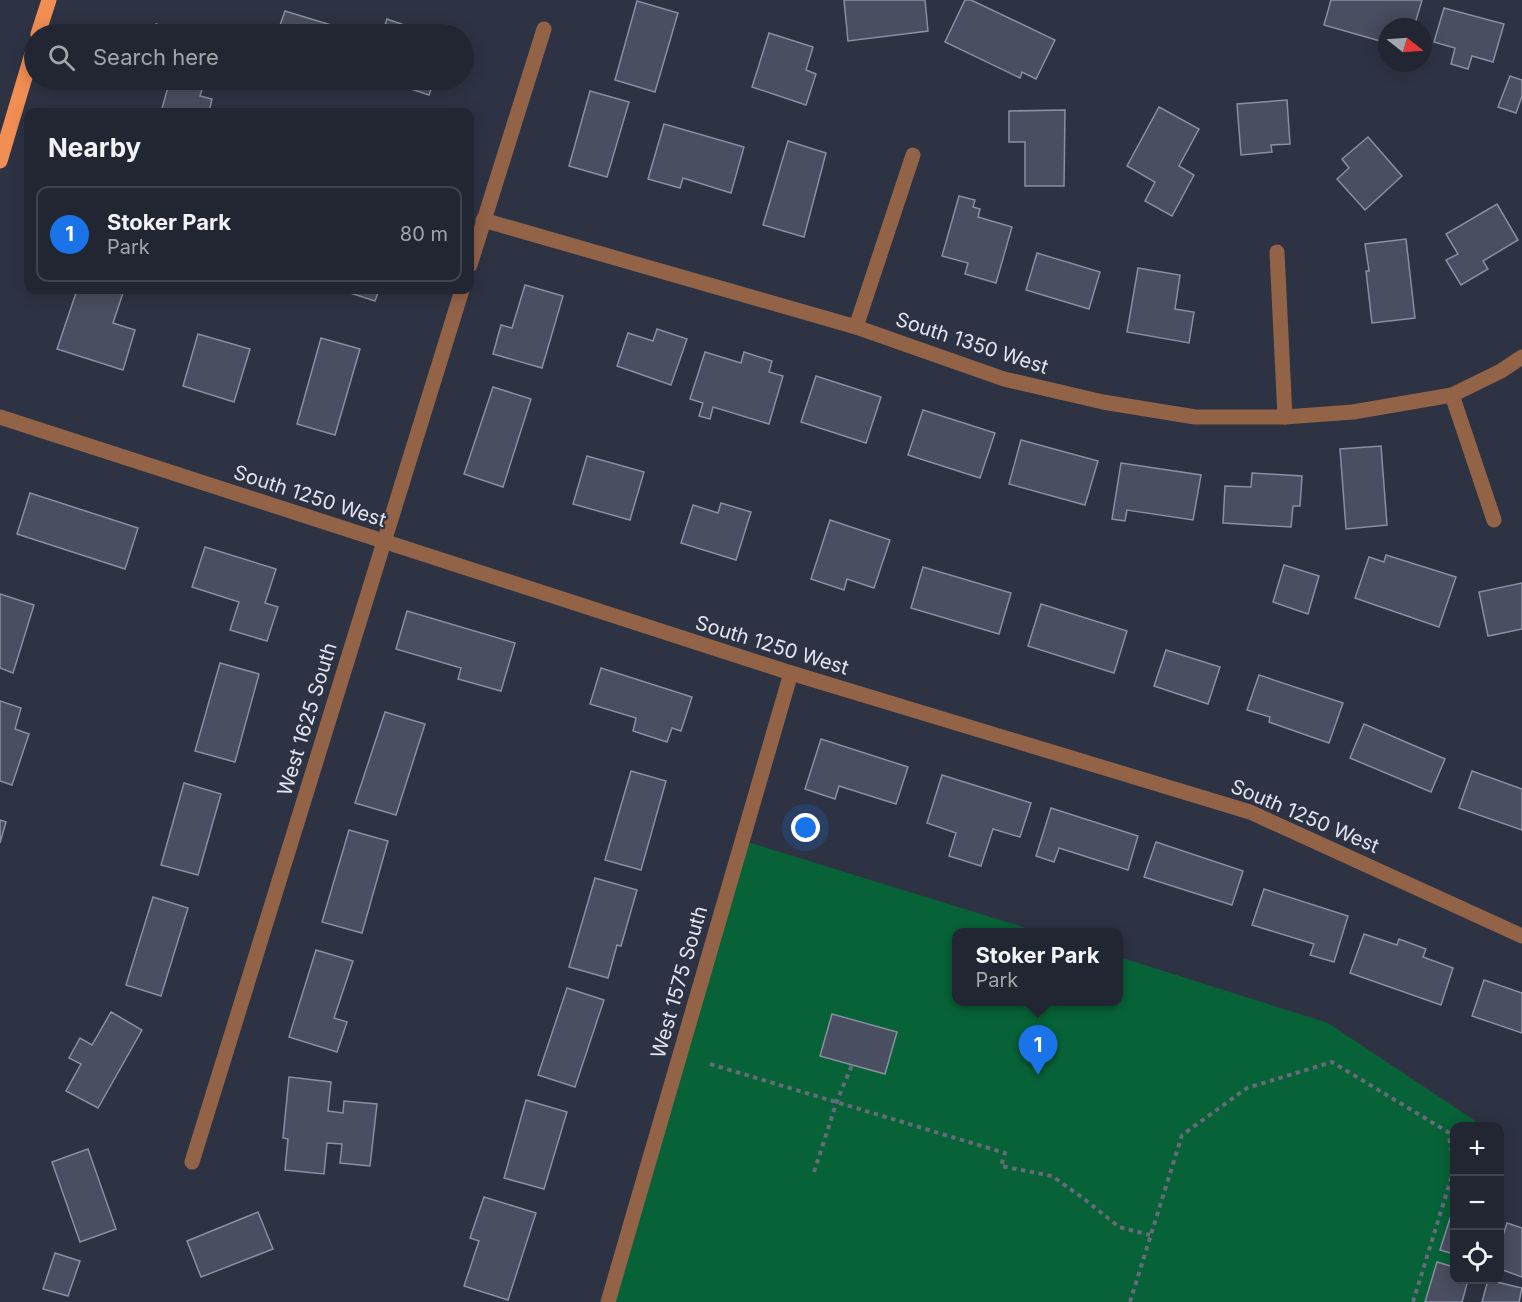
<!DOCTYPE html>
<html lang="en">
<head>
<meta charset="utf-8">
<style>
	body { margin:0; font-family:Inter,sans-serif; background:#2e323f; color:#f1f3f6 }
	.controls { position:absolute; right:18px; bottom:18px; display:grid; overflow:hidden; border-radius:12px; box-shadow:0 3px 15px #0003 }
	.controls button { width:54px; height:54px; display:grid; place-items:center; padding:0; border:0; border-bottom:2px solid #3f434e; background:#222633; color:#f1f3f6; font:30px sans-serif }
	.compass { position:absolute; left:1378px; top:18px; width:54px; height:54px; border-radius:50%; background:#222633; box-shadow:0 3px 15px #0003; rotate:107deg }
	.you { position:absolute; left:806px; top:828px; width:21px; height:21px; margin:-15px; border:4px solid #fff; border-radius:50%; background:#1a73e8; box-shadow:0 0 0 9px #1a73e833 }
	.badge { display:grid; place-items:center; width:39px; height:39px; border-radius:50%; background:#1a73e8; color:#fff; font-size:20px; font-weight:700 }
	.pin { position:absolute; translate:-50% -50px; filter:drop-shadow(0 2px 3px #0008) }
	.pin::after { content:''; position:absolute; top:32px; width:21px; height:18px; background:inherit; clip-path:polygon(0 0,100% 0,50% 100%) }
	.popup { position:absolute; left:952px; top:928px; width:171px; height:78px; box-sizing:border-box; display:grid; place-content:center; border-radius:12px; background:#222633; filter:drop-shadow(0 2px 4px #0005); font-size:20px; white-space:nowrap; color:#a2a5ac }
	.popup b { font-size:22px; color:#f1f3f6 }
	.popup::after { content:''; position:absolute; left:50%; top:100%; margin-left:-12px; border:12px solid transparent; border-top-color:#222633 }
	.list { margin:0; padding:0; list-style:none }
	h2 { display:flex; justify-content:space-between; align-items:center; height:78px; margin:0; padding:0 24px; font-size:26px }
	h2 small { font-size:20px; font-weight:400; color:#a2a5ac }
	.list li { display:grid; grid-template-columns:39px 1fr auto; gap:18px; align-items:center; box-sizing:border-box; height:96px; margin:0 12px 12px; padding:0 12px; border:2px solid #3f434e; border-radius:12px }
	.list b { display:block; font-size:22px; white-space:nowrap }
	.list p { margin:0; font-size:20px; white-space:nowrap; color:#a2a5ac }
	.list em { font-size:20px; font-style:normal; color:#a2a5ac }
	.icon { flex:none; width:33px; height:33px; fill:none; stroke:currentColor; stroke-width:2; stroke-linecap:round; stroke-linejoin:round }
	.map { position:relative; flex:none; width:1522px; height:1302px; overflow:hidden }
	.search { position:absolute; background:#222633; box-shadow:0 3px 15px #0003; left:24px; top:24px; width:450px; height:66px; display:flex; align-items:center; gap:15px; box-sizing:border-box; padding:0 21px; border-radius:33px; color:#a2a5ac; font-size:22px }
	.panel { position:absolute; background:#222633; box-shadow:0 3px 15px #0003; left:24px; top:108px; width:450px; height:186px; border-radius:12px }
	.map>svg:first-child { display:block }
	.green { fill:#076237 }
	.building { fill:#494e60; stroke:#898fa2; stroke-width:1.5 }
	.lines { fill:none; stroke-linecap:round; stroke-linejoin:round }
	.path { stroke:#666a79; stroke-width:4; stroke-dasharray:4.5 4.5; stroke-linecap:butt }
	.street { stroke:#936348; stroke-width:15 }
	.primary { stroke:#f18e53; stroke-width:15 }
	.labels { text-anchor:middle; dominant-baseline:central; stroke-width:4.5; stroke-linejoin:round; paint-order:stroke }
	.street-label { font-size:20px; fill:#e2e5f0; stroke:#2e3344 }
</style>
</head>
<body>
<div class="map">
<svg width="1522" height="1302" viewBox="0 0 1522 1302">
	<rect width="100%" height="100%" fill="#2e3344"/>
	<path class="green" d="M741 840 1039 932H957V1002H1119V957L1328 1023 1483 1126H1454V1280H1459L1452 1302H602Z"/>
	<g class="building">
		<path d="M844 0H925L928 31 848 41Z"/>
		<path d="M965 0H971L1055 40 1036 79 1022 72 1020 78 945 42Z"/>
		<path d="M1331 0H1422L1414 27H1387V43L1324 25Z"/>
		<path d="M637 1 678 13 655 92 615 80Z"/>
		<path d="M1444 8 1504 24 1493 62 1472 56 1468 69 1451 64 1455 48 1434 42Z"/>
		<path d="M285 11 331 25 328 34H277Z"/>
		<path d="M387 19 430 34H382Z"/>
		<path d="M156 24 190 34H153Z"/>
		<path d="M769 33 813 47 806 70 816 74 806 105 752 87Z"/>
		<path d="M1510 76 1522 80V96L1516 113 1498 107Z"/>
		<path d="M170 80H205L200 96 212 99 209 112H161Z"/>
		<path d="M384 80H434L429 95Z"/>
		<path d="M590 91 629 102 607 177 569 166Z"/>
		<path d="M1287 100 1290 144 1271 145 1272 152 1241 155 1237 104Z"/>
		<path d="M1159 107 1199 129 1179 166 1194 175 1172 216 1145 201 1155 182 1127 166Z"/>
		<path d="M1065 110 1064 186H1025V142H1009V111Z"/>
		<path d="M664 124 744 147 731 193 683 178 680 188 648 179Z"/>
		<path d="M1368 137 1402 176 1365 210 1337 179 1349 168 1342 159Z"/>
		<path d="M788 141 826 153 804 237 763 225Z"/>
		<path d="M959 196 975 200 973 207 980 209 978 217 1012 227 996 283 965 274 968 263 942 256Z"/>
		<path d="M1497 204 1518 240 1483 261 1488 269 1461 285 1446 260 1458 254 1446 234Z"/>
		<path d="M1406 239 1415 318 1372 323 1366 271H1369L1365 244Z"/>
		<path d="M1037 253 1100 272 1089 309 1026 290Z"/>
		<path d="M1138 268 1180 275 1175 309 1194 312 1189 343 1127 332Z"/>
		<path d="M525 285 563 296 542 368 493 354 501 325 512 328Z"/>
		<path d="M77 290H124L113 323 135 330 123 370 57 349Z"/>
		<path d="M341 290H379L375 301Z"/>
		<path d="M657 329 687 339 671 385 617 366 628 333 653 341Z"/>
		<path d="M198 334 250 349 234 402 183 386Z"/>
		<path d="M321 338 360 349 335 435 297 424Z"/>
		<path d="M705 352 741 363 744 352 772 361 769 372 783 376 769 424 713 407 710 419 699 416 703 403 690 399Z"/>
		<path d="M816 376 881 397 866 443 801 422Z"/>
		<path d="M493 387 531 399 503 487 464 474Z"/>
		<path d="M923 410 995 433 980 478 908 455Z"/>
		<path d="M1021 440 1098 461 1085 505 1009 484Z"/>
		<path d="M1381 446 1387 525 1346 529 1340 449Z"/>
		<path d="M587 456 644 472 630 520 573 504Z"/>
		<path d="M1121 463 1201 475 1193 520 1127 510 1125 521 1112 519Z"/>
		<path d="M1252 473 1302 476 1300 506H1293L1291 527 1223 523 1225 486 1251 487Z"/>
		<path d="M30 493 138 528 125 569 17 534Z"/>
		<path d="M721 503 751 512 736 560 681 543 693 505 718 513Z"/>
		<path d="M830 520 890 540 874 588 847 579 844 590 811 579Z"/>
		<path d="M205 547 276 569 265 603 278 607 267 641 230 630 239 602 192 587Z"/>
		<path d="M1386 555 1456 577 1439 627 1355 598 1369 557 1384 562Z"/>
		<path d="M1284 565 1319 576 1308 614 1273 602Z"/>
		<path d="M923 567 1011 593 999 634 911 608Z"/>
		<path d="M1522 583V629L1488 636 1479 592Z"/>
		<path d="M0 594 34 605 13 673 0 668Z"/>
		<path d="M1041 604 1127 631 1114 673 1028 646Z"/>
		<path d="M407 611 515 643 501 691 458 679 461 668 396 649Z"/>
		<path d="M1166 650 1220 667 1208 704 1154 686Z"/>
		<path d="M220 663 259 674 235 762 195 751Z"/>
		<path d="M601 668 692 697 681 731 672 728 667 742 633 731 636 718 590 704Z"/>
		<path d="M1259 675 1343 703 1329 743 1269 722 1270 717 1247 710Z"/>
		<path d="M0 701 21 708 15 729 29 734 12 785 0 781Z"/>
		<path d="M385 712 425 724 396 815 355 803Z"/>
		<path d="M1364 724 1445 759 1431 792 1350 758Z"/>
		<path d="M821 739 908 767 896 804 839 786 835 799 805 789Z"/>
		<path d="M631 771 666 781 641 870 605 860Z"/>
		<path d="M1472 771 1522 789V830L1459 808Z"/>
		<path d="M942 775 1031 803 1020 837 993 829 981 866 949 856 956 833 927 823Z"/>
		<path d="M184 783 221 794 198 875 161 865Z"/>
		<path d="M1051 808 1138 836 1128 870 1059 848 1054 862 1036 856Z"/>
		<path d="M0 820 6 822 0 843Z"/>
		<path d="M349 830 388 841 362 933 322 922Z"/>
		<path d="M1156 842 1243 871 1232 905 1144 877Z"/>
		<path d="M595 878 637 890 621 946 617 945 608 978 569 967Z"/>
		<path d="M1264 889 1348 916 1334 962 1310 955 1314 944 1252 925Z"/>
		<path d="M153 897 188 908 161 996 126 985Z"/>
		<path d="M1364 934 1397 945 1399 939 1426 949 1423 957 1453 968 1441 1005 1350 973Z"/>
		<path d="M316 950 353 961 334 1018 347 1022 337 1052 289 1037Z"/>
		<path d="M1484 980 1522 993V1033L1472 1016Z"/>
		<path d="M567 988 604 1000 575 1087 538 1075Z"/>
		<path d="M111 1012 142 1030 98 1108 66 1091 81 1064 69 1058 80 1038 92 1045Z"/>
		<path d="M832 1014 897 1032 885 1074 820 1056Z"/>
		<path d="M289 1077 331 1082 328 1111 343 1113 344 1101 377 1104 370 1166 340 1163 342 1144 327 1143 324 1174 285 1170 288 1139 283 1138Z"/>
		<path d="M526 1100 567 1112 544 1189 504 1178Z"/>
		<path d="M88 1149 116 1229 80 1242 52 1162Z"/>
		<path d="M484 1197 536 1213 508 1300 464 1286 479 1241 470 1238Z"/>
		<path d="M1454 1206V1254L1440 1250Z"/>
		<path d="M258 1212 273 1249 201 1277 187 1241Z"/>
		<path d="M1507 1223 1522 1228V1277L1500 1269V1245Z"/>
		<path d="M55 1253 80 1261 68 1296 43 1289Z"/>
		<path d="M1437 1262 1454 1267V1280H1468L1462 1302H1425Z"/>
		<path d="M1488 1280 1522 1288 1519 1302H1482Z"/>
	</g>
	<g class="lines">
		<g class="path">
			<path d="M710 1064 1005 1153 1001 1166 1052 1176 1083 1198 1119 1227 1150 1235"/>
			<path d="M814 1172 837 1101 852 1065"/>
			<path d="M1130 1302 1182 1135 1247 1088 1332 1062 1448 1132 1454 1162"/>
			<path d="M1413 1302 1454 1169"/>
		</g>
		<g class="street">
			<path d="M483 220 856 327 1004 379 1103 402 1195 417H1285L1353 412 1452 395 1501 371 1522 357"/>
			<path d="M1277 252 1285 417"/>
			<path d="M470 265 544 29"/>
			<path d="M856 327 913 155"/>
			<path d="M1452 395 1494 520"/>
			<path d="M0 417 791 673 1250 812 1522 936"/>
			<path d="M192 1162 462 290"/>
			<path d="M608 1302 791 673"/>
		</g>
		<g class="primary">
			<path d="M38 34 49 0"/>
			<path d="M0 161 34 47"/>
		</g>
	</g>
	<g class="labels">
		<g class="street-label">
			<text transform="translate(972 343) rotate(18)">South 1350 West</text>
			<text transform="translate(310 496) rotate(18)">South 1250 West</text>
			<text transform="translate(772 645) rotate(17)">South 1250 West</text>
			<text transform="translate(307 719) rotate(-73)">West 1625 South</text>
			<text transform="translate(1305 816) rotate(23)">South 1250 West</text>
			<text transform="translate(679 982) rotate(-74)">West 1575 South</text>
		</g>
	</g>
</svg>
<div class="controls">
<button>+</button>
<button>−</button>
<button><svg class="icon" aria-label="locate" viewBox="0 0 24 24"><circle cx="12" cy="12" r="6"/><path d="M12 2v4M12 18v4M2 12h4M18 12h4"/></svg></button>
</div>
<svg class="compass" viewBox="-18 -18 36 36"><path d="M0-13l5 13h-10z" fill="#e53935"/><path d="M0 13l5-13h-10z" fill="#a2a5ac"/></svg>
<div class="you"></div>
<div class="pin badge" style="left:1038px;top:1075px">1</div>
<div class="popup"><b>Stoker Park</b>Park</div>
<div class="search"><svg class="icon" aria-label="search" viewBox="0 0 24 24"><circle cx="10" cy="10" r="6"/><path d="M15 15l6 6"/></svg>Search here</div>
<section class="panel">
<h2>Nearby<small></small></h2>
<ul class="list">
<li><span class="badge">1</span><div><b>Stoker Park</b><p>Park</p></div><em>80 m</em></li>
</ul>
</section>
</div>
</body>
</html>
